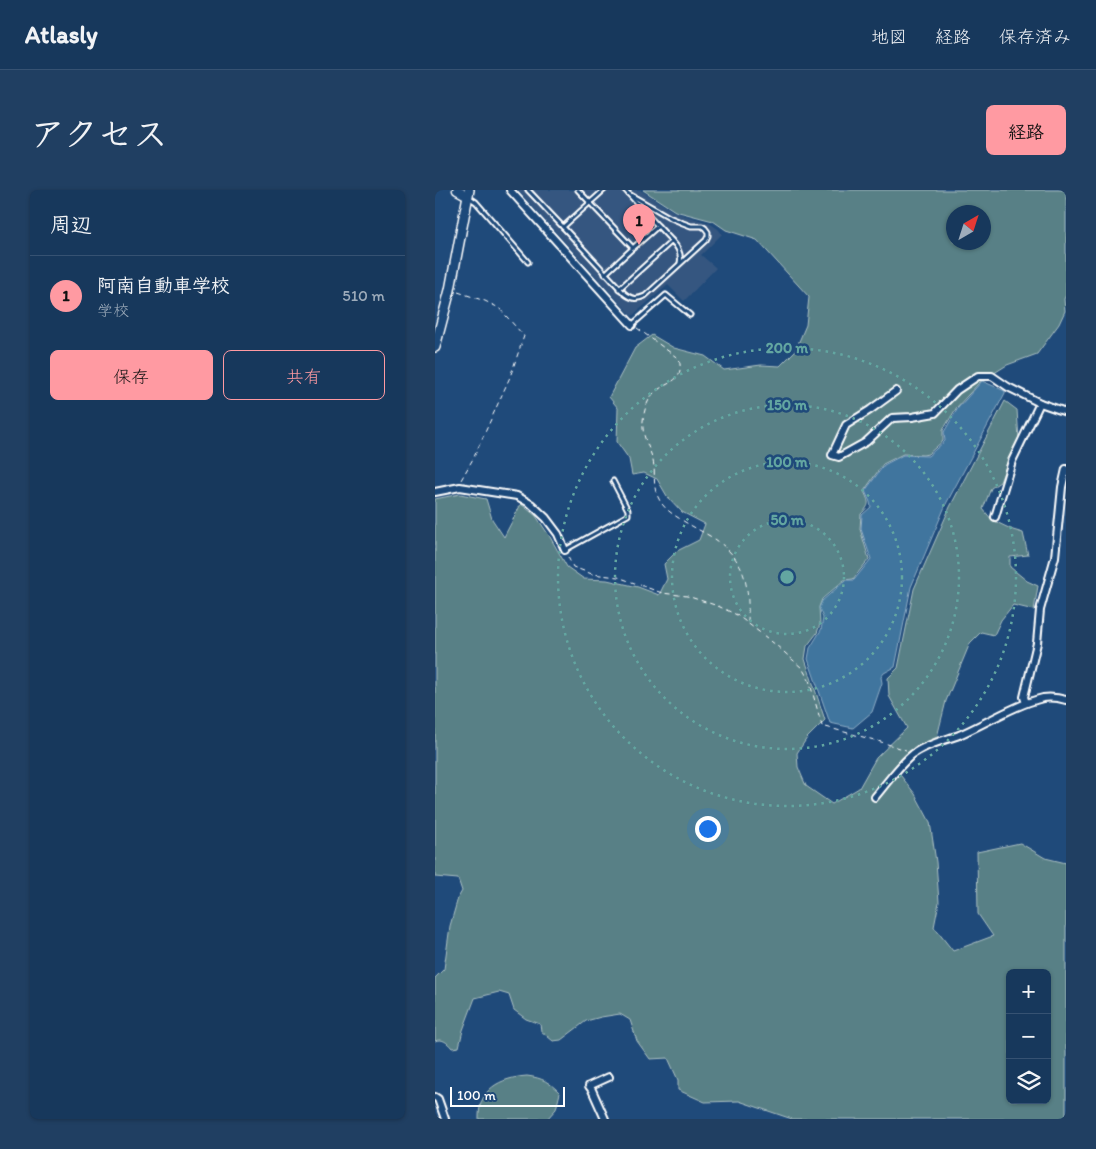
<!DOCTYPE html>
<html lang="ja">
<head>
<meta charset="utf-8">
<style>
	body { margin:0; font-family:Itim,"Klee One",sans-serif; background:#203f62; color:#f1f3f6 }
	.controls { position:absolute; right:15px; bottom:15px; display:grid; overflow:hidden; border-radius:8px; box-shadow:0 1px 4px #0004 }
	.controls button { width:45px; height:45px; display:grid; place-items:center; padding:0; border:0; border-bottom:1px solid #365272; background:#17385c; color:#f1f3f6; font:25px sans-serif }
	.compass { position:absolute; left:511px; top:15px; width:45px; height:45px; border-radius:50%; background:#17385c; box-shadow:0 1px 4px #0004; rotate:39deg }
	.scale { position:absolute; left:15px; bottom:12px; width:115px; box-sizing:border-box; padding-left:5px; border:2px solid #fff; border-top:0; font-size:14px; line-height:18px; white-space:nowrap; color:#fff; -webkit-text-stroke:4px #1f4a7a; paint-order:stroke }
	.you { position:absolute; left:272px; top:638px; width:18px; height:18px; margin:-12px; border:4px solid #fff; border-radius:50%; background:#1a73e8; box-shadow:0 0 0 8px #1a73e833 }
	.badge { display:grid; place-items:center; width:32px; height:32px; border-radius:50%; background:#ff9aa2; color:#111; font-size:16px; font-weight:700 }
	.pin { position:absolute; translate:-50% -41px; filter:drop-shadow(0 1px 2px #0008) }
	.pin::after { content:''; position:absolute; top:26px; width:18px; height:15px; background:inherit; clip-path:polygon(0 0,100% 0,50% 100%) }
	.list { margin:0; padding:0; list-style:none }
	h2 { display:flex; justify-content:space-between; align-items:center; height:65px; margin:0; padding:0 20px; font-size:21px }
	h2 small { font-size:16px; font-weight:400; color:#9eacbb }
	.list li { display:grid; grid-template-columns:32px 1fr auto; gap:15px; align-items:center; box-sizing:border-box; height:80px; padding:0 20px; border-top:1px solid #365272 }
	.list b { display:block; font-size:19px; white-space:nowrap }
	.list p { margin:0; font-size:16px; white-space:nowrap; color:#9eacbb }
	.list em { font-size:16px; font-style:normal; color:#9eacbb }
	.actions { display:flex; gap:10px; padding:15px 20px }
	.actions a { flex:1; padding:11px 0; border:1px solid #ff9aa2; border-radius:8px; text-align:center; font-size:18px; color:#ff9aa2 }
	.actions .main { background:#ff9aa2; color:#111 }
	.icon { flex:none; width:28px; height:28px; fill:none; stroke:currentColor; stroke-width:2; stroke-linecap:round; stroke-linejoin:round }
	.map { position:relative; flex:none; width:631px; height:929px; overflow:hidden; border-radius:8px }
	header { display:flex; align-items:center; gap:30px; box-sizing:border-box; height:70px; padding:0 25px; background:#17385c; border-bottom:1px solid #365272 }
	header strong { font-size:24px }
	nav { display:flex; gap:28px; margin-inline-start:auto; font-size:18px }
	.intro { display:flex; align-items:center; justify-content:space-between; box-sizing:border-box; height:120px; padding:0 30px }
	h1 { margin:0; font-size:35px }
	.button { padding:12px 22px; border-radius:8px; background:#ff9aa2; color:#111; font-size:18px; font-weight:700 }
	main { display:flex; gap:30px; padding:0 30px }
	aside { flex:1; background:#17385c; border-radius:8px; box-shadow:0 1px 4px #0004 }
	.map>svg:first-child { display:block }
	.built { fill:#365780 }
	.green { fill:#588086; stroke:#acc0c2; fill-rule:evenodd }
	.water { fill:#41759e; stroke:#8dacc5 }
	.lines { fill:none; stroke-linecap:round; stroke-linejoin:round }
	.service-casing { stroke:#fff; stroke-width:7 }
	.minor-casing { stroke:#fff; stroke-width:10 }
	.tertiary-casing { stroke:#fff; stroke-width:11 }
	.secondary-casing { stroke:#fff; stroke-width:12 }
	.path { stroke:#fff; stroke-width:1; stroke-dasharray:5 4; stroke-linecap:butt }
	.service { stroke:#1f4a7a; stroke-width:3 }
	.minor { stroke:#1f4a7a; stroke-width:6 }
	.tertiary { stroke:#1f4a7a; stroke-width:8 }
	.secondary { stroke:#1f4a7a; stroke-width:9 }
	.ring { fill:none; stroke:#63a6a1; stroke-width:2.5; stroke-dasharray:2.5 5 }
	.centre { fill:#63a6a1; stroke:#1f4a7a; stroke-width:2.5 }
	.ring-label { font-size:15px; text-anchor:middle; font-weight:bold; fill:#63a6a1; stroke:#1f4a7a; stroke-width:5; stroke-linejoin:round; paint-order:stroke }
</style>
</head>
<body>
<header>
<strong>Atlasly</strong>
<nav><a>地図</a><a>経路</a><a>保存済み</a></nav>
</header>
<div class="intro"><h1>アクセス</h1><a class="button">経路</a></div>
<main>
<aside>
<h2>周辺<small></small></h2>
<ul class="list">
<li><span class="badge">1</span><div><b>阿南自動車学校</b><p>学校</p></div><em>510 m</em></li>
</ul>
<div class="actions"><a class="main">保存</a><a>共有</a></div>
</aside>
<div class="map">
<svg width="631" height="929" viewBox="0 0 631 929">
	<rect width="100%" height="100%" fill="#1f4a7a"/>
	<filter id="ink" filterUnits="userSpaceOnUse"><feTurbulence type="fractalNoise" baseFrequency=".02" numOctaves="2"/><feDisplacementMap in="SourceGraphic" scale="10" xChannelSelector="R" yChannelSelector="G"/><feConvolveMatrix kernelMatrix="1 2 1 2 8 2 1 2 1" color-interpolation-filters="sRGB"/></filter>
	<g filter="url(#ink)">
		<path class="built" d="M83 0H205L239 22 274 33 283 39 287 44 266 65 281 78 249 111 233 95 197 126Z"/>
		<g class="green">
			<path d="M208 0H631V105L629 109 630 121 624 134 602 164 572 175 545 192 522 217 508 240V251L493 264 488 265 468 264 448 274 429 301C434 313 436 314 426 324L425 339 434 369 418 389 409 390 387 409 384 417 385 434 382 443 372 456 370 469 390 530 372 548 362 563 363 577 371 596 397 614 424 598 441 568 472 538 454 506 453 488 463 478 479 399 515 317 570 211 582 220 584 250 573 271 565 292 556 298 548 319 557 330 578 340 588 343 593 365 575 367V377L592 391 603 396 599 420 578 415 566 430 559 445 546 442 535 453 511 511 502 547 479 557 459 577 480 604 495 632 501 672 504 712 499 737 518 761 558 746 543 724 542 662 585 653 610 668 631 673V929H357L304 911 270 912 243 900V890L233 868 215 869 202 851 195 830 185 824 166 827 151 831 126 850 118 851 106 841 105 834 91 829 79 820 74 805 64 802 40 808 28 840 24 857 17 858C12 852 7 848 0 851V788L9 779 15 736 23 708 27 701 23 689 0 687V309L25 304 51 309 57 329 69 347 86 314 101 326 115 347 132 377 149 389 172 390 203 397 224 405 232 389 229 374 242 361 264 350 270 334 247 322 232 306 222 289 209 283 197 285 194 269 182 252 183 218 174 207 200 158 217 145 239 158 270 166 289 180 326 175 345 176 360 161 371 135 374 107 322 50 291 40 278 31 240 21ZM518 22H548V52H518ZM575 783H612V910H575Z"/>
			<path d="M92 886C108 888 114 892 125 903L121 919 112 929H44C43 899 65 888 92 886Z"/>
		</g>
		<path class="water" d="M547 191 570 201V203L511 314 476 397 460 477 449 483 446 487 447 493 437 522 418 538 395 533 373 469 375 458 386 440 388 428 384 418 387 411 411 390H419L436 369 426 339 427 325 436 317 435 312 430 301 449 275 468 265 493 266 510 251 509 242 523 218Z"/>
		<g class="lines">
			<defs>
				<g id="service">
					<path d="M93 0 128 37 169 0"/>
					<path d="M143 0 198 58 170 84"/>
					<path d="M190 0 223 36"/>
					<path d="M35 8 41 12 93 72"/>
					<path d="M128 37 189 103C196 109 201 110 210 106L271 50 273 46V42L270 38 267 36H256L248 33 236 28 194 4"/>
					<path d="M237 51C243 57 247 64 245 73"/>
					<path d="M184 99 237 51 223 36 198 58"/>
					<path d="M198 134 231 105 255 125"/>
					<path d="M130 360 193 325V320L178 291"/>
				</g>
				<g id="minor">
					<path d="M75 0 197 135"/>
					<path d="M461 201 435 220 411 235 397 265 404 267 431 252 457 228 477 227 500 223 522 200 543 186H557L573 197 605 213 631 222"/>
					<path d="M0 302 25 297 82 306 96 314 111 328 123 344 130 360"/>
					<path d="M560 327 577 271 605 213"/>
					<path d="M591 513 589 507 602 453 605 420 620 367 627 297 631 279"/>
					<path d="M440 607C452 593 463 576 478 564 490 555 510 550 524 545 552 533 579 515 608 508 616 507 624 508 631 510"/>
					<path d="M0 907 3 909 10 929"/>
					<path d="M170 929 157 900 154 896 174 887"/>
				</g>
				<path id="tertiary" d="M22 0 33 6"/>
				<path id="secondary" d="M0 157 15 100 34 0"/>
			</defs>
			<use href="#service" class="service-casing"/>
			<use href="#minor" class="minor-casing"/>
			<use href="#tertiary" class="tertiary-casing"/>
			<use href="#secondary" class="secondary-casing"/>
			<g class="path">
				<path d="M23 102 50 111 64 118 89 146 75 187 39 267 26 290"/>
				<path d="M202 138 244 169C251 196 225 191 215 208 209 218 206 233 209 245 212 256 218 265 219 277 220 288 218 297 223 307 228 319 239 325 250 332 260 338 270 343 280 349 312 372 314 396 313 433"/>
				<path d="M133 367 138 377 157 384 183 387 227 403 252 406 283 416 302 425 341 455 367 478 374 490 387 536 443 551 471 560"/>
			</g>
			<use href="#service" class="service"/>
			<use href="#minor" class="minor"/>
			<use href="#tertiary" class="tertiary"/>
			<use href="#secondary" class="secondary"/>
		</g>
	</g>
	<circle cx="352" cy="387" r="57" fill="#63a6a1" fill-opacity=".12"/>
	<g class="ring">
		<circle cx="352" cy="387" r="57"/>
		<circle cx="352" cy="387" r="115"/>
		<circle cx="352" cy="387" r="172"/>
		<circle cx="352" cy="387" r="229"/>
	</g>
	<circle cx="352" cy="387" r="8" class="centre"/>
	<g class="ring-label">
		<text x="352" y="163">200 m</text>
		<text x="352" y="220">150 m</text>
		<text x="352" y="277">100 m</text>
		<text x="352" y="335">50 m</text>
	</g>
</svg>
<div class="controls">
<button>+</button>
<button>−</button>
<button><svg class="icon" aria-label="layers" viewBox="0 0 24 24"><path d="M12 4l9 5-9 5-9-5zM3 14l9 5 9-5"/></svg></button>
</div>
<svg class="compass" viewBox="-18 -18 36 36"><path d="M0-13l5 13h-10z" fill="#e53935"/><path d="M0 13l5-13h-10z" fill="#9eacbb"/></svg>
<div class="scale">100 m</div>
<div class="you"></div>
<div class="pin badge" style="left:204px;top:55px">1</div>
</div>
</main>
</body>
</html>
